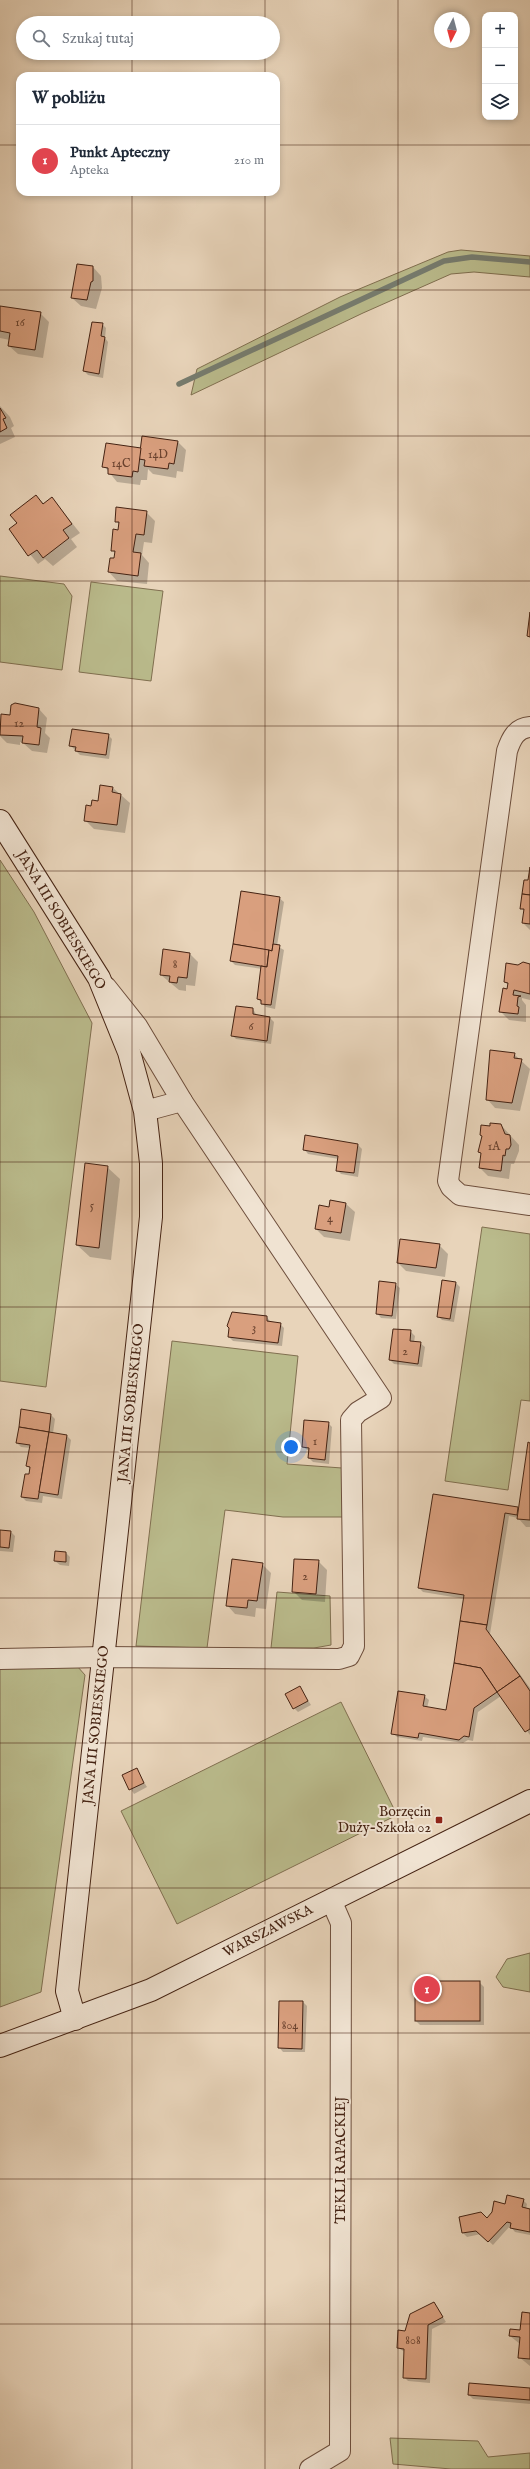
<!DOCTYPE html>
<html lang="pl">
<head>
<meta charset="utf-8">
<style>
	body { margin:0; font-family:"IM FELL English",serif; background:#f6f6f7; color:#1f2937 }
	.controls { position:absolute; right:12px; top:12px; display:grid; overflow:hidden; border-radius:8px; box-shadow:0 2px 6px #0003 }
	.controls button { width:36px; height:36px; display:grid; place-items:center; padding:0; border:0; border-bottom:1px solid #e0e1e3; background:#fff; color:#1f2937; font:20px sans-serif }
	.compass { position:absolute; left:434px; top:12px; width:36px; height:36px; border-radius:50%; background:#fff; box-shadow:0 2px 6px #0003; rotate:186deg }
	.you { position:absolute; left:291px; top:1447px; width:14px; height:14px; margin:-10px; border:3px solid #fff; border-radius:50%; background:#1a73e8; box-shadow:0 0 0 6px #1a73e833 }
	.badge { display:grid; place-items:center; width:26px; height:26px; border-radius:50%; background:#db2777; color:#fff; font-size:13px; font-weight:700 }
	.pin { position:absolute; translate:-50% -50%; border:2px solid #fff; box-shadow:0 1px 4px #0006 }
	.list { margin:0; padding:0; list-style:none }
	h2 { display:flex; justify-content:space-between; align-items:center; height:52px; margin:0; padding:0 16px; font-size:17px }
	h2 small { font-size:13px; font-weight:400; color:#747a83 }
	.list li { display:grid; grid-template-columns:26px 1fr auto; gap:12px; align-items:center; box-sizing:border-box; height:72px; padding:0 16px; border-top:1px solid #e0e1e3 }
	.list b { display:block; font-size:15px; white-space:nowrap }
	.list p { margin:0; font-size:13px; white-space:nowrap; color:#747a83 }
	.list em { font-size:13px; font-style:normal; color:#747a83 }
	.icon { flex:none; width:22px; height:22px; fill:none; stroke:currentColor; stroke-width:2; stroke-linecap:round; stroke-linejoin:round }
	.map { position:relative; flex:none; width:530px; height:2469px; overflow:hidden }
	.search { position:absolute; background:#fff; box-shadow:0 2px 6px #0003; left:16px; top:16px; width:264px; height:44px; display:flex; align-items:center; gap:10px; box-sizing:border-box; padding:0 14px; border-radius:22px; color:#747a83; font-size:15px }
	.panel { position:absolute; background:#fff; box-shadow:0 2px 6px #0003; left:16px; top:72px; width:264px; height:124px; border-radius:12px }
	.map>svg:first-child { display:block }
	.green { fill:#babb8c; stroke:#806f50 }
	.shadow { fill:#0003 }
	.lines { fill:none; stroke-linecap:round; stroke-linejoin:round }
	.stream { stroke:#767c6f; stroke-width:5.5 }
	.building { fill:#d99f7e; stroke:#452313 }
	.minor-casing { stroke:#6e4f3d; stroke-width:22 }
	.secondary-casing { stroke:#452313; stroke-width:24 }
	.minor { stroke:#f0e3d2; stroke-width:20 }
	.secondary { stroke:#f0e3d2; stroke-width:22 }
	.grid { fill:none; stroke:#452313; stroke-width:1; stroke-opacity:0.55 }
	.poi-dot { fill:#8f2418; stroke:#f0e3d2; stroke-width:1.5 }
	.labels { text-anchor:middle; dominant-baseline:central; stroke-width:4; stroke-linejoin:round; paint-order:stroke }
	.number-label { font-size:12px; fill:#6a422e }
	.street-label { font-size:14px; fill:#452313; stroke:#f0e3d2 }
	.poi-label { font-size:14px; fill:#452313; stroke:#f0e3d2; text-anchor:end }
</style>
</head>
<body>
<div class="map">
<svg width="530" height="2469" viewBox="0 0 530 2469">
	<rect width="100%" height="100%" fill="#e8d4ba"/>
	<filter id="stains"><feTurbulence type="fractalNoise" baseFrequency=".005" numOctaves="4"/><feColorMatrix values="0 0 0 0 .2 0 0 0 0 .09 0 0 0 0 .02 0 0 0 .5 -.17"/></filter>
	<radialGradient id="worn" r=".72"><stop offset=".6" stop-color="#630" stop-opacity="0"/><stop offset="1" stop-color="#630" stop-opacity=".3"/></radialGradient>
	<g class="green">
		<path d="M461 250 530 256V277L474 272 451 274 363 313 191 395 197 369 340 297 448 252Z"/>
		<path d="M0 576 64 584 72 596 62 670 0 662Z"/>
		<path d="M91 582 163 591 151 681 79 672Z"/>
		<path d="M0 860 34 912 92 1023 46 1387 0 1381Z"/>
		<path d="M482 1227 530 1234V1401L521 1400 508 1490 445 1481Z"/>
		<path d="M172 1341 298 1356 287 1464 342 1468 343 1517H283L225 1510 207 1648 136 1646Z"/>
		<path d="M277 1592 330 1596 331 1645 314 1648H271Z"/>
		<path d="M0 1666H77L85 1675 41 1992 0 2007Z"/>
		<path d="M341 1702 397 1815 177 1924 121 1811Z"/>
		<path d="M530 1953V1992L503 1987 496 1977 507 1959Z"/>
		<path d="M390 2438 478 2441 488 2457 530 2453V2469H451L393 2464Z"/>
	</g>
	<g class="shadow">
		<path d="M93 267 101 276 102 288 96 309 81 306 72 298Z"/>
		<path d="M0 307 40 313 49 322 43 358 18 354 9 346 10 340 0 338Z"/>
		<path d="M102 324 106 328 105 338 108 342 103 378 88 375 84 371Z"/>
		<path d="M0 406 10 417 14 426 11 428 15 437 0 444Z"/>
		<path d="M177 441 186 450 183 472 177 471 176 478 153 474 148 469 147 480H141L140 485 117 482 104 466Z"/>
		<path d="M36 496 44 504 52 498 80 533 71 539 77 547 53 566 45 559 38 564 10 530 18 524Z"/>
		<path d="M146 512 155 521 152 543 144 542 142 555 149 563 147 584 117 581 109 572 115 559 116 554 112 550 120 525 116 521Z"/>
		<path d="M39 709 47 718 45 733 50 738 47 753 32 751 23 743 20 742V745L7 743 0 736 1 715 11 716Z"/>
		<path d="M108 735 112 739 109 759 80 755 70 745Z"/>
		<path d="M101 786 113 788 130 803 125 833 94 829 85 820 92 807 99 802Z"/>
		<path d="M530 872V930L523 923 525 912 521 908Z"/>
		<path d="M279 898 284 902 277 946 284 950 275 1009 266 1007 258 999 262 969 235 965 231 961Z"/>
		<path d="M190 954 198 962 195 986 186 985V991L179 990 161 975Z"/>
		<path d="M530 965V1000L522 998V1000L526 1005V1022L509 1020 501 1012 509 986 505 982 519 966Z"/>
		<path d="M253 1009 257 1016 270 1018 274 1022 271 1044 236 1039 232 1035Z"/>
		<path d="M514 1054 530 1069 520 1111 495 1108 487 1099Z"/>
		<path d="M501 1125 519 1145V1151L514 1164H511L509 1179 488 1176 480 1168 482 1154 479 1152 483 1136 482 1126Z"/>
		<path d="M358 1145 362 1149 358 1177 341 1174 337 1170 339 1159 308 1154 304 1149Z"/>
		<path d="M107 1167 120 1179 111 1260 90 1257 77 1245Z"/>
		<path d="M331 1201 346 1204 355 1212 350 1241 324 1237 316 1229 330 1208Z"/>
		<path d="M439 1245 448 1254 445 1277 406 1271 398 1263Z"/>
		<path d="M456 1283 460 1287 454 1322 442 1320 438 1316Z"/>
		<path d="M395 1284 400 1288 396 1319 381 1318 377 1313Z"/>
		<path d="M267 1317 271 1323 280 1324 284 1328 282 1346 233 1341 229 1337Z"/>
		<path d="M410 1331 415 1336 414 1342 420 1343 425 1347 422 1367 394 1364 390 1360Z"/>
		<path d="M51 1415 55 1419 53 1433 67 1436 71 1440 62 1499 43 1496 42 1503 26 1501 22 1497 31 1469 27 1466 30 1448 21 1447 17 1443Z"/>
		<path d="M328 1423 332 1427 329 1464 313 1462 309 1458V1451L303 1447Z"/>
		<path d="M530 1444V1527H526L518 1518 509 1516 490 1634 530 1688V1735L501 1696 478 1712 473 1741 468 1740 463 1743 423 1737 422 1741 397 1737 393 1733 424 1696 429 1700 427 1708 447 1711 465 1599 423 1592 419 1588 434 1495 519 1509Z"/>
		<path d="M0 1530 11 1532 15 1536 13 1552 0 1551Z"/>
		<path d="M66 1553 70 1557 69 1566 60 1565 55 1561Z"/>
		<path d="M318 1561 327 1570 325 1602 302 1600 293 1591Z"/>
		<path d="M262 1564 271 1573 266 1609 256 1608 255 1617 235 1614 227 1605Z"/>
		<path d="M300 1688 311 1705 298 1712 294 1708Z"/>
		<path d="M136 1769 147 1787 134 1794 123 1776Z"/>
		<path d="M479 1982 484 1987V2025H420L416 2021Z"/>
		<path d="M303 2002 307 2006 305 2052H283L279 2047Z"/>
		<path d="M523 2200 527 2204 526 2209 530 2210V2235L515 2232 510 2226 493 2245 481 2234 467 2237 463 2233 506 2205Z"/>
		<path d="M434 2303 446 2322 432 2329 430 2383 408 2381 404 2377 405 2352 398 2348 406 2332Z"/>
		<path d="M530 2314V2366L519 2357 520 2344 510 2336 521 2331Z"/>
		<path d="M530 2389V2404L473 2399 469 2395Z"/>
	</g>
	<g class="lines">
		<path class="stream" d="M179 384 444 261 472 257 530 262"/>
	</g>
	<g class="building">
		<path d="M77 264 93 266V281L91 282 87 300 71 298Z"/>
		<path d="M0 306 41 312 35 350 8 346 10 333 0 331Z"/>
		<path d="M92 322 103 323 101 336 105 337 99 374 83 371Z"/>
		<path d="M0 408 6 418 3 419 7 428 0 432Z"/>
		<path d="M142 436 178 441 174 464 169 463 168 469 144 466 145 460 139 459Z"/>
		<path d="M106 443 141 448 138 472 133 471 132 477 108 474V468L102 467Z"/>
		<path d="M36 495 43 504 52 497 72 524 63 530 69 538 43 558 37 550 28 556 9 529 17 523 10 515Z"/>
		<path d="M116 507 147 511 144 535 136 534 133 552 141 553 138 576 108 572 110 558H114L115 551H111L113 529 118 530 119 522H115Z"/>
		<path d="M530 612V637L527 636Z"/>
		<path d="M15 703 39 708 37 727 41 728 39 745 22 743 23 736 0 735 1 714 10 715 11 705Z"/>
		<path d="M72 729 109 734 106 755 75 751 76 747 69 746Z"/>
		<path d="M100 785 113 787 112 792 121 794 117 825 84 821 86 805 91 806 92 800 98 801Z"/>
		<path d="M530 867V895L522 894 524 880H528Z"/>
		<path d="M241 891 280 897 272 951 233 944Z"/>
		<path d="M522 894 530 895V924L522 923 524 909H520Z"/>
		<path d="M233 944 269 950 267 967 230 961Z"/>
		<path d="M273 944 280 945 271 1005 261 1004V1000L257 999 261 966 267 967 269 950 272 951Z"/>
		<path d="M163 949 190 953 187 978 178 977 177 983 169 982 170 976 160 975Z"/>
		<path d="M523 962 530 964V994L514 990 513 995 521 996 518 997 517 1006 519 1007 518 1014 499 1012 503 988 507 989 508 983 504 982 506 963 518 965Z"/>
		<path d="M236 1006 253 1008V1014L270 1017 267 1041 231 1036Z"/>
		<path d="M490 1050 515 1053 514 1058 522 1059 512 1103 486 1100Z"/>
		<path d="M490 1123 501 1124 505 1134 510 1135 511 1145 509 1149H506L505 1156 503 1155 501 1171 479 1168 481 1153 478 1152 482 1136 480 1135 481 1125 490 1126Z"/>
		<path d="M305 1135 358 1144 354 1173 336 1171 338 1156 303 1150Z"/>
		<path d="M85 1163 108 1166 99 1248 76 1245Z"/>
		<path d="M330 1200 346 1203 341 1233 315 1229 319 1205 329 1207Z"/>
		<path d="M400 1239 440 1244 436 1268 397 1263Z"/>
		<path d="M442 1280 456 1282 450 1319 437 1317Z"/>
		<path d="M379 1281 396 1283 392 1316 376 1314Z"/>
		<path d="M232 1312 267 1316V1321L281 1323 278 1343 228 1337 229 1328 227 1326Z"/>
		<path d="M393 1329 411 1330 410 1341 421 1342 418 1364 389 1360Z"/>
		<path d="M21 1409 51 1414 49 1432 19 1427Z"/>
		<path d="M304 1420 329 1422 325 1460 308 1458 309 1448 302 1447Z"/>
		<path d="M19 1427 49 1432 38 1499 21 1497 25 1474H29L30 1467 26 1466 30 1445 16 1443Z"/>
		<path d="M49 1432 67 1435 58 1495 39 1492Z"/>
		<path d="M528 1442 530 1443V1520L517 1519Z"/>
		<path d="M433 1494 518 1507 517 1515 505 1513 487 1625 460 1621 464 1595 418 1588Z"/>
		<path d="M0 1530 11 1531 9 1548 0 1547Z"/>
		<path d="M55 1551 66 1552V1562L54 1561Z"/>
		<path d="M232 1559 263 1563 257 1601 248 1600 247 1608 226 1606Z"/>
		<path d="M294 1559 319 1560 316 1594 292 1592Z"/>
		<path d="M460 1621 487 1625 486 1629 520 1676 497 1692 481 1668 454 1663Z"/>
		<path d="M454 1663 481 1668 497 1692 474 1708 469 1737 464 1736 459 1740 419 1733 418 1738 391 1734 398 1691 425 1695 423 1706 446 1710Z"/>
		<path d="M520 1676 530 1691V1729L525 1732 497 1692Z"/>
		<path d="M300 1686 308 1701 293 1709 285 1694Z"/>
		<path d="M137 1768 144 1783 129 1790 122 1775Z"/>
		<rect x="415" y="1981" width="65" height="40"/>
		<path d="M279 2001H303L302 2049 278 2048Z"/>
		<path d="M507 2195 524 2199 522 2207 530 2209V2232L510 2228 511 2223 507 2222 488 2242 476 2231 462 2233 459 2217 481 2212 487 2218 492 2212 494 2201 505 2204Z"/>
		<path d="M434 2302 443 2317 428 2325 426 2379 403 2378 404 2349 397 2348 398 2330 405 2331 410 2314Z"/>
		<path d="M522 2312 530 2313V2359L518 2358 520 2337 509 2336 510 2329 520 2330Z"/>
		<path d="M469 2383 530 2388V2400L468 2395Z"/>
	</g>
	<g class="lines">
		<defs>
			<g id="minor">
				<path d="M530 727C516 728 511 739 507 751L448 1181 451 1187 460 1195 530 1205"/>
				<path d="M106 987 137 1026 182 1101"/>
				<path d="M0 1659 104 1657 339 1659 349 1656 354 1646 351 1420 358 1412 381 1398 182 1101 145 1111"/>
				<path d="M310 2469 340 2451 341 1923 331 1900"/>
			</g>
			<g id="secondary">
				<path d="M0 821 99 978 129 1052 145 1111 151 1163V1217L67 1991 75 2019"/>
				<path d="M0 2046 151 1990 530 1801"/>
			</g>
		</defs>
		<use href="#minor" class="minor-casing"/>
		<use href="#secondary" class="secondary-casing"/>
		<use href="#minor" class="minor"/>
		<use href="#secondary" class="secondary"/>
	</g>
	<path class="grid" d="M132 0V23M265 0V23M398 0V2469M132 53V76M265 53V76M0 145H20M276 145H530M132 192V2469M265 192V2469M0 290H530M0 436H530M0 581H530M0 726H530M0 871H530M0 1017H530M0 1162H530M0 1307H530M0 1452H530M0 1598H530M0 1743H530M0 1888H530M0 2033H530M0 2179H530M0 2324H530"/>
	<rect class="poi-dot" x="435" y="1816" width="8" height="8" rx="2"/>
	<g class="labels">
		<g class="number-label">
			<text x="20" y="322">16</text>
			<text x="158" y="454">14D</text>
			<text x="121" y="463">14C</text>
			<text x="19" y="723">12</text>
			<text x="175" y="964">8</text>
			<text x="251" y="1026">6</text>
			<text x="494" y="1146">1A</text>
			<text x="92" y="1205">5</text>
			<text x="330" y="1218">4</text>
			<text x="254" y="1327">3</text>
			<text x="405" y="1351">2</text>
			<text x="315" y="1441">1</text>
			<text x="305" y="1576">2</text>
			<text x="290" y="2025">804</text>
			<text x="413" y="2340">808</text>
		</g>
		<g class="street-label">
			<text transform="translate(61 920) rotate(59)">JANA III SOBIESKIEGO</text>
			<text transform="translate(131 1403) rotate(-84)">JANA III SOBIESKIEGO</text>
			<text transform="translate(96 1725) rotate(-84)">JANA III SOBIESKIEGO</text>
			<text transform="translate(268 1931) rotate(-27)">WARSZAWSKA</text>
			<text transform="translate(341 2160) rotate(-90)">TEKLI RAPACKIEJ</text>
		</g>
		<g class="poi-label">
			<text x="431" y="1812">Borzęcin<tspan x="431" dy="16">Duży-Szkoła 02</tspan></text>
		</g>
	</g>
	<rect width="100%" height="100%" filter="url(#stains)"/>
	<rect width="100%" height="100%" fill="url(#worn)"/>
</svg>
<div class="controls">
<button>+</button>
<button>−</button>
<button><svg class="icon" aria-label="layers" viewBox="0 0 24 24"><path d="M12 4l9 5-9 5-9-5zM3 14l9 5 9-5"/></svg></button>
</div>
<svg class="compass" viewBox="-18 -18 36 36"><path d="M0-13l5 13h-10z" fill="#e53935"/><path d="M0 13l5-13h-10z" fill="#747a83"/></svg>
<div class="you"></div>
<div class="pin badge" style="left:427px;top:1989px;background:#e0444e">1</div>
<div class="search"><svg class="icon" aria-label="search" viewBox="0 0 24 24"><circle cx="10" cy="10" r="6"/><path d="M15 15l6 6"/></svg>Szukaj tutaj</div>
<section class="panel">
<h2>W pobliżu<small></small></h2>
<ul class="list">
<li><span class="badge" style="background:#e0444e">1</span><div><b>Punkt Apteczny</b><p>Apteka</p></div><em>210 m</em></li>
</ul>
</section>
</div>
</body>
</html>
